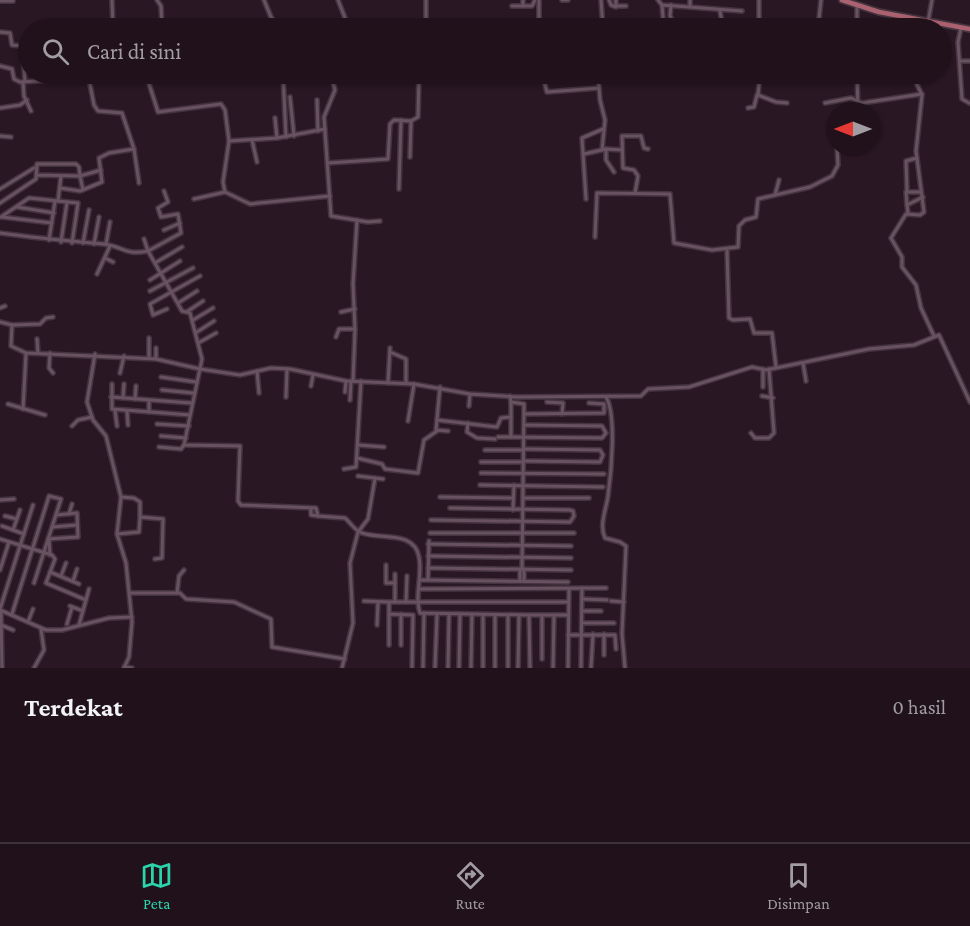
<!DOCTYPE html>
<html lang="id">
<head>
<meta charset="utf-8">
<style>
	body { margin:0; font-family:"Crimson Pro",serif; background:#2d1f28; color:#f1f3f6 }
	.compass { position:absolute; left:826px; top:102px; width:54px; height:54px; border-radius:50%; background:#20111b; box-shadow:0 2px 4px #0004; rotate:270deg }
	.list { margin:0; padding:0; list-style:none }
	h2 { display:flex; justify-content:space-between; align-items:center; height:78px; margin:0; padding:0 24px; font-size:26px }
	h2 small { font-size:20px; font-weight:400; color:#a29da3 }
	.icon { flex:none; width:33px; height:33px; fill:none; stroke:currentColor; stroke-width:2; stroke-linecap:round; stroke-linejoin:round }
	.map { position:relative; flex:none; width:970px; height:668px; overflow:hidden }
	.search { position:absolute; background:#20111b; box-shadow:0 2px 4px #0004; left:18px; right:18px; top:18px; height:66px; display:flex; align-items:center; gap:15px; box-sizing:border-box; padding:0 21px; border-radius:33px; color:#a29da3; font-size:22px }
	.sheet { height:174px; background:#20111b }
	nav { display:flex; justify-content:space-around; align-items:center; box-sizing:border-box; height:84px; border-top:2px solid #3d313a; background:#20111b; font-size:16px; color:#a29da3 }
	nav a { display:grid; justify-items:center; gap:3px }
	nav .on { color:#2bd5ac }
	.map>svg:first-child { display:block }
	.lines { fill:none; stroke-linecap:round; stroke-linejoin:round }
	.minor-casing { stroke:#43343e; stroke-width:6 }
	.major-casing { stroke:#43343e; stroke-width:8 }
	.minor { stroke:#685160; stroke-width:3 }
	.major { stroke:#ac6170; stroke-width:4.5 }
</style>
</head>
<body>
<div class="map">
<svg width="970" height="668" viewBox="0 0 970 668">
	<rect width="100%" height="100%" fill="#2a1724"/>
	<g class="lines">
		<defs>
			<g id="minor">
				<path d="M112 0 113 28"/>
				<path d="M157 0 161 6 162 28"/>
				<path d="M264 0 271 17 279 28"/>
				<path d="M338 0 349 28"/>
				<path d="M426 0V28"/>
				<path d="M523 0V6"/>
				<path d="M539 0V28"/>
				<path d="M562 0H568"/>
				<path d="M601 0 603 28"/>
				<path d="M609 0 611 5 616 7V0"/>
				<path d="M658 0 662 5 742 11"/>
				<path d="M0 1H13"/>
				<path d="M857 4V28"/>
				<path d="M662 5 664 28"/>
				<path d="M671 5 670 16 674 23"/>
				<path d="M512 6H532L535 0"/>
				<path d="M617 6H626"/>
				<path d="M690 6V0"/>
				<path d="M720 11 723 28"/>
				<path d="M911 19 913 28"/>
				<path d="M928 22 932 0"/>
				<path d="M279 26 297 25"/>
				<path d="M759 28V0"/>
				<path d="M818 28 821 0"/>
				<path d="M961 28 958 42 962 99 969 103"/>
				<path d="M0 32 10 33 12 45 22 46 25 80"/>
				<path d="M960 61H970"/>
				<path d="M0 66 12 69 14 79 20 82 88 78"/>
				<path d="M88 74 94 105 98 111 122 113 134 149 139 183"/>
				<path d="M146 74 158 112 221 104 225 110 229 141 277 138 325 129"/>
				<path d="M283 74 286 137"/>
				<path d="M331 74 335 90 324 117 331 216 368 222 380 221"/>
				<path d="M542 74 547 92 599 88"/>
				<path d="M598 74 600 100 605 120 602 150"/>
				<path d="M760 74 758 95 776 102 787 103"/>
				<path d="M857 74 858 111"/>
				<path d="M912 74 922 95 916 151 924 212 920 215 906 214 891 238 902 257V267L916 285 921 308 934 336"/>
				<path d="M54 81V74"/>
				<path d="M23 82 24 96 31 111"/>
				<path d="M290 97 294 136"/>
				<path d="M317 100 318 131"/>
				<path d="M825 103 851 98 862 103 922 94"/>
				<path d="M0 108 20 105 27 100"/>
				<path d="M748 108 754 107 757 95"/>
				<path d="M275 118 277 138"/>
				<path d="M411 121 418 117 419 74"/>
				<path d="M0 136 11 137"/>
				<path d="M252 140 257 162"/>
				<path d="M229 141 223 182 225 192 250 204 330 196"/>
				<path d="M606 149V160L614 172"/>
				<path d="M584 154 606 149 622 150"/>
				<path d="M328 163 388 159 390 124 394 120 411 121 410 157"/>
				<path d="M60 188 80 191 102 182 99 158 109 153 134 149"/>
				<path d="M0 189 34 168"/>
				<path d="M399 189 401 120"/>
				<path d="M83 190 80 176 101 170"/>
				<path d="M907 191 906 161 917 158"/>
				<path d="M635 193 638 176 634 170 623 168 622 136H641L644 148 648 149"/>
				<path d="M775 195 779 180"/>
				<path d="M194 199 225 192"/>
				<path d="M586 199 582 138 603 129"/>
				<path d="M58 201 61 176"/>
				<path d="M0 203 36 179 37 164H76L79 167 80 176 37 175"/>
				<path d="M907 205 906 192H921"/>
				<path d="M17 207 54 213"/>
				<path d="M908 213 907 205 923 197"/>
				<path d="M1 217 29 198 78 203 72 243"/>
				<path d="M2 217 52 223"/>
				<path d="M164 230 180 223"/>
				<path d="M0 233C35 238 69 241 103 244 124 246 124 256 148 251L182 311 190 313 202 359 184 445 240 446 238 501 241 505 316 508 318 516 345 518C351 523 355 531 362 533 381 540 414 530 419 557 423 574 414 596 420 613L529 615 530 668"/>
				<path d="M595 237 597 193 670 194 674 243 712 250 738 247 739 226 745 220 756 217 758 199 810 187 832 176 838 165 837 147"/>
				<path d="M144 239 148 251 181 233 178 214 161 217 158 208 168 202 164 191"/>
				<path d="M49 240 55 201"/>
				<path d="M61 242 67 202"/>
				<path d="M83 243 89 210"/>
				<path d="M94 244 99 217"/>
				<path d="M106 244 110 222"/>
				<path d="M727 251 729 318 733 320 750 319 754 333H772L776 367"/>
				<path d="M105 258 113 262"/>
				<path d="M155 263 182 247"/>
				<path d="M97 274 110 246"/>
				<path d="M150 280 180 261"/>
				<path d="M150 291 193 268"/>
				<path d="M178 303 197 291"/>
				<path d="M0 308 5 306"/>
				<path d="M167 309 153 315 150 304 200 276"/>
				<path d="M188 311 203 301"/>
				<path d="M341 312 355 309"/>
				<path d="M193 320 213 308"/>
				<path d="M0 322 12 325 11 346 26 353 156 359 200 369 240 375 271 368 290 369 346 381 414 384 470 394 517 397 641 396 648 389 689 387 752 367 766 370 869 349 914 345 939 335 970 402"/>
				<path d="M12 325 40 324 46 318 53 317"/>
				<path d="M197 332 214 321"/>
				<path d="M336 337 339 329H355"/>
				<path d="M37 339 38 353"/>
				<path d="M200 342 216 333"/>
				<path d="M390 352 406 359V383"/>
				<path d="M50 353 49 368 53 373"/>
				<path d="M95 354 87 402 93 420 106 436 121 497 117 534 126 563 132 622 129 657 124 668"/>
				<path d="M149 358V338"/>
				<path d="M156 359V348"/>
				<path d="M803 363 806 381"/>
				<path d="M763 369V387"/>
				<path d="M257 371 259 393"/>
				<path d="M120 373 124 356"/>
				<path d="M161 377 196 382"/>
				<path d="M353 381 355 330 353 284 357 220"/>
				<path d="M388 383 390 348"/>
				<path d="M112 384V409L190 415"/>
				<path d="M311 386 313 375"/>
				<path d="M440 387 436 430 448 431"/>
				<path d="M162 390 193 393"/>
				<path d="M345 392 346 381"/>
				<path d="M510 396 511 402 524 404 522 569"/>
				<path d="M762 396 773 398"/>
				<path d="M111 397 191 403"/>
				<path d="M286 397 287 369"/>
				<path d="M606 397C617 415 611 475 608 496 606 510 599 525 605 538L620 542 626 546 622 634 625 668"/>
				<path d="M123 398 124 384"/>
				<path d="M135 399 136 386"/>
				<path d="M350 400 351 381"/>
				<path d="M547 402 563 403 562 414"/>
				<path d="M8 404 45 415"/>
				<path d="M469 406 470 394"/>
				<path d="M23 409 26 353"/>
				<path d="M115 410 117 426"/>
				<path d="M127 411 128 425"/>
				<path d="M149 412V400"/>
				<path d="M524 414 604 413V404L589 403"/>
				<path d="M437 420 497 427 501 418 511 417"/>
				<path d="M408 421 414 384"/>
				<path d="M468 423 467 432 477 438 495 439"/>
				<path d="M157 424 189 426"/>
				<path d="M72 426 78 420 92 417"/>
				<path d="M751 433 755 438H769L774 433 769 369"/>
				<path d="M161 436 186 438"/>
				<path d="M498 437 602 438 606 433 602 426 524 425"/>
				<path d="M511 437V402"/>
				<path d="M358 445 384 447"/>
				<path d="M159 447 181 449 184 445"/>
				<path d="M524 449 600 450 603 455 600 462 524 461"/>
				<path d="M485 450H524"/>
				<path d="M357 458 382 464 385 469 418 473 424 440 437 431"/>
				<path d="M481 462H524"/>
				<path d="M344 469 356 467 361 381"/>
				<path d="M481 473 604 474"/>
				<path d="M358 476 383 479"/>
				<path d="M480 485 603 487"/>
				<path d="M121 497 134 498 140 502V517L163 519 162 558 155 559"/>
				<path d="M440 497 513 498"/>
				<path d="M524 498H589"/>
				<path d="M0 500 14 499"/>
				<path d="M311 508V515L318 516"/>
				<path d="M513 510 514 485"/>
				<path d="M69 514 72 504"/>
				<path d="M5 516 17 519"/>
				<path d="M431 520 570 522 574 516 573 511 569 510 450 508"/>
				<path d="M2 526 24 534"/>
				<path d="M52 527 77 525"/>
				<path d="M13 530 20 510"/>
				<path d="M430 533H574"/>
				<path d="M117 534 139 532 140 518"/>
				<path d="M0 539 52 555 55 559 46 583 86 600"/>
				<path d="M48 539 78 537 77 513 56 515"/>
				<path d="M49 539 50 555"/>
				<path d="M428 544 571 546"/>
				<path d="M428 556 571 558"/>
				<path d="M386 565V583H395"/>
				<path d="M428 568 571 570"/>
				<path d="M0 570 9 542"/>
				<path d="M50 572 79 584"/>
				<path d="M61 576 66 563"/>
				<path d="M421 580 568 582"/>
				<path d="M428 580 429 541"/>
				<path d="M73 581 77 569"/>
				<path d="M520 581V569"/>
				<path d="M524 581V569"/>
				<path d="M419 589 606 588"/>
				<path d="M130 593H180L186 599 234 602 271 619 272 647 345 659"/>
				<path d="M177 593 179 576 184 570"/>
				<path d="M582 599 607 600"/>
				<path d="M364 601 389 602"/>
				<path d="M611 601 624 602"/>
				<path d="M395 602V574"/>
				<path d="M406 602 407 576"/>
				<path d="M70 606 83 611"/>
				<path d="M0 609 33 505"/>
				<path d="M0 610 46 630H62L109 618 132 617"/>
				<path d="M1 611 2 668"/>
				<path d="M582 611H601"/>
				<path d="M12 614 49 496 61 499 34 583"/>
				<path d="M389 614V602H568"/>
				<path d="M483 615V668"/>
				<path d="M529 615H542V659"/>
				<path d="M542 615H554L553 668"/>
				<path d="M554 615H567"/>
				<path d="M495 616V668"/>
				<path d="M508 616V668"/>
				<path d="M28 622 33 609"/>
				<path d="M582 623H614"/>
				<path d="M67 624 72 607"/>
				<path d="M1 625 13 630"/>
				<path d="M79 625 89 589"/>
				<path d="M377 625 378 602"/>
				<path d="M568 635H615L616 649"/>
				<path d="M389 645V614L413 615 412 668"/>
				<path d="M401 645V614"/>
				<path d="M604 655V634"/>
				<path d="M124 667 132 668"/>
				<path d="M34 668 44 650 41 629"/>
				<path d="M342 668 353 623 350 563 358 532 368 519 375 478"/>
				<path d="M423 668 424 613"/>
				<path d="M435 668 437 614"/>
				<path d="M448 668 449 614"/>
				<path d="M459 668 460 615"/>
				<path d="M471 668 472 614"/>
				<path d="M518 668 519 615"/>
				<path d="M568 668 569 589"/>
				<path d="M581 668 582 588"/>
				<path d="M591 668 593 634"/>
			</g>
			<path id="major" d="M842 0 879 12 970 29"/>
		</defs>
		<use href="#minor" class="minor-casing"/>
		<use href="#major" class="major-casing"/>
		<use href="#minor" class="minor"/>
		<use href="#major" class="major"/>
	</g>
</svg>
<svg class="compass" viewBox="-18 -18 36 36"><path d="M0-13l5 13h-10z" fill="#e53935"/><path d="M0 13l5-13h-10z" fill="#a29da3"/></svg>
<div class="search"><svg class="icon" aria-label="search" viewBox="0 0 24 24"><circle cx="10" cy="10" r="6"/><path d="M15 15l6 6"/></svg>Cari di sini</div>
</div>
<section class="sheet">
<h2>Terdekat<small>0 hasil</small></h2>
<ul class="list">
</ul>
</section>
<nav>
<a class="on"><svg class="icon" aria-label="map" viewBox="0 0 24 24"><path d="M3 6l6-2 6 2 6-2v14l-6 2-6-2-6 2zM9 4v14M15 6v14"/></svg>Peta</a>
<a><svg class="icon" aria-label="directions" viewBox="0 0 24 24"><path d="M12 3l9 9-9 9-9-9zM9 14v-3h6M13 9l2 2-2 2"/></svg>Rute</a>
<a><svg class="icon" aria-label="saved" viewBox="0 0 24 24"><path d="M7 4h10v16l-5-4-5 4z"/></svg>Disimpan</a>
</nav>
</body>
</html>
